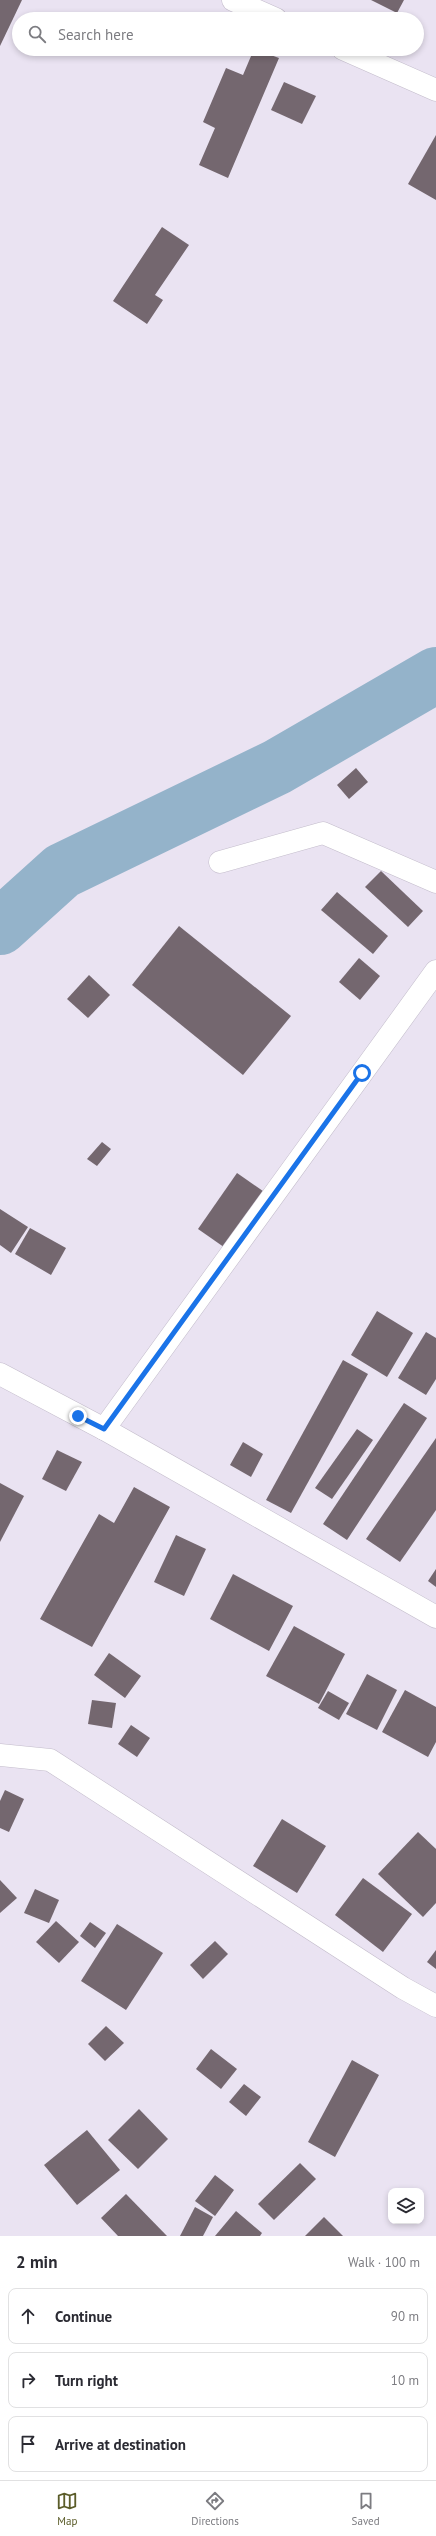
<!DOCTYPE html>
<html lang="en">
<head>
<meta charset="utf-8">
<style>
	body { margin:0; font-family:"PT Sans",sans-serif; background:#f2f2f3; color:#2b2b33 }
	.controls { position:absolute; right:12px; bottom:12px; display:grid; overflow:hidden; border-radius:8px; box-shadow:0 2px 6px #0003 }
	.controls button { width:36px; height:36px; display:grid; place-items:center; padding:0; border:0; border-bottom:1px solid #e1e1e2; background:#fff; color:#2b2b33; font:20px sans-serif }
	.stop { position:absolute; width:12px; height:12px; margin:-9px; border:3px solid #1a73e8; border-radius:50%; background:#fff }
	.stop.end { background:#1a73e8; border-color:#fff; box-shadow:0 1px 4px #0008 }
	.list { margin:0; padding:0; list-style:none }
	h2 { display:flex; justify-content:space-between; align-items:center; height:52px; margin:0; padding:0 16px; font-size:17px }
	h2 small { font-size:13px; font-weight:400; color:#7c7c81 }
	.list li { display:grid; grid-template-columns:26px 1fr auto; gap:12px; align-items:center; box-sizing:border-box; height:56px; margin:0 8px 8px; padding:0 8px; border:1px solid #e1e1e2; border-radius:8px }
	.list b { display:block; font-size:15px; white-space:nowrap }
	.list em { font-size:13px; font-style:normal; color:#7c7c81 }
	.icon { flex:none; width:22px; height:22px; fill:none; stroke:currentColor; stroke-width:2; stroke-linecap:round; stroke-linejoin:round }
	.map { position:relative; flex:none; width:436px; height:2236px; overflow:hidden }
	.search { position:absolute; background:#fff; box-shadow:0 2px 6px #0003; left:12px; right:12px; top:12px; height:44px; display:flex; align-items:center; gap:10px; box-sizing:border-box; padding:0 14px; border-radius:22px; color:#7c7c81; font-size:15px }
	.sheet { height:244px; background:#fff }
	nav { display:flex; justify-content:space-around; align-items:center; box-sizing:border-box; height:56px; border-top:1px solid #e1e1e2; background:#fff; font-size:11px; color:#7c7c81 }
	nav a { display:grid; justify-items:center; gap:2px }
	nav .on { color:#5b5c29 }
	.map>svg:first-child { display:block }
	.lines { fill:none; stroke-linecap:round; stroke-linejoin:round }
	.river { stroke:#94b3ca; stroke-width:56 }
	.building { fill:#74676f }
	.minor-casing { stroke:#c3bccb; stroke-width:23 }
	.minor { stroke:#fff; stroke-width:22 }
	.route { stroke:#1a73e8; stroke-width:5 }
</style>
</head>
<body>
<div class="map">
<svg width="436" height="2236" viewBox="0 0 436 2236">
	<rect width="100%" height="100%" fill="#eae3f2"/>
	<g class="lines">
		<path class="river" d="M0 927 62 871 277 767 436 675"/>
	</g>
	<g class="building">
		<path d="M0 0H22L0 46Z"/>
		<path d="M371 0H404L397 13Z"/>
		<path d="M254 49 279 58 228 178 199 165 215 128 203 122 226 68 243 75Z"/>
		<path d="M284 82 316 96 302 124 271 110Z"/>
		<path d="M436 135V200L408 184Z"/>
		<path d="M162 227 189 245 155 295 163 300 147 324 113 301Z"/>
		<path d="M356 768 368 782 349 799 337 785Z"/>
		<path d="M381 871 423 911 408 927 365 887Z"/>
		<path d="M337 892 388 936 373 954 321 910Z"/>
		<path d="M179 926 291 1016 243 1075 132 985Z"/>
		<path d="M359 958 380 976 360 1000 339 982Z"/>
		<path d="M89 975 110 995 88 1018 67 999Z"/>
		<path d="M102 1142 111 1149 97 1166 87 1159Z"/>
		<path d="M237 1173 270 1196 231 1252 198 1229Z"/>
		<path d="M0 1209 28 1227 11 1253 0 1245Z"/>
		<path d="M30 1228 66 1248 51 1275 15 1254Z"/>
		<path d="M377 1311 413 1333 387 1377 351 1355Z"/>
		<path d="M426 1332 436 1338V1379L426 1395 398 1378Z"/>
		<path d="M343 1360 368 1374 291 1513 266 1500Z"/>
		<path d="M404 1403 427 1418 347 1540 323 1524Z"/>
		<path d="M357 1429 373 1440 332 1499 315 1488Z"/>
		<path d="M436 1438V1510L400 1562 366 1539Z"/>
		<path d="M243 1442 263 1454 251 1477 230 1465Z"/>
		<path d="M57 1450 82 1462 66 1491 42 1479Z"/>
		<path d="M0 1483 24 1496 0 1542Z"/>
		<path d="M134 1487 170 1507 92 1647 40 1619 99 1514 114 1523Z"/>
		<path d="M176 1535 206 1549 184 1596 154 1582Z"/>
		<path d="M436 1569V1587L428 1581Z"/>
		<path d="M233 1574 293 1606 269 1651 210 1619Z"/>
		<path d="M294 1626 345 1654 319 1704 266 1676Z"/>
		<path d="M109 1653 141 1676 125 1698 94 1675Z"/>
		<path d="M367 1674 397 1690 377 1730 346 1714Z"/>
		<path d="M405 1690 436 1707V1742L428 1757 382 1732Z"/>
		<path d="M328 1691 349 1703 339 1720 318 1708Z"/>
		<path d="M92 1700 116 1703 112 1728 88 1724Z"/>
		<path d="M131 1725 150 1738 137 1757 118 1744Z"/>
		<path d="M5 1790 24 1799 9 1832 0 1828V1801Z"/>
		<path d="M282 1819 326 1846 297 1893 253 1866Z"/>
		<path d="M418 1832 436 1849V1903L423 1917 378 1874Z"/>
		<path d="M363 1878 412 1914 383 1952 335 1915Z"/>
		<path d="M0 1880 17 1898 0 1913Z"/>
		<path d="M35 1889 59 1900 49 1923 24 1913Z"/>
		<path d="M56 1921 79 1942 59 1963 36 1942Z"/>
		<path d="M90 1922 106 1933 95 1948 80 1936Z"/>
		<path d="M117 1924 163 1953 126 2010 81 1981Z"/>
		<path d="M215 1941 228 1954 203 1979 190 1965Z"/>
		<path d="M436 1950V1969L427 1962Z"/>
		<path d="M106 2026 124 2043 105 2061 88 2044Z"/>
		<path d="M211 2049 237 2069 221 2089 196 2069Z"/>
		<path d="M352 2060 379 2075 335 2157 308 2142Z"/>
		<path d="M244 2084 261 2097 246 2116 229 2102Z"/>
		<path d="M139 2109 168 2139 138 2169 108 2140Z"/>
		<path d="M87 2130 120 2170 77 2205 44 2165Z"/>
		<path d="M300 2163 316 2179 274 2220 258 2204Z"/>
		<path d="M215 2175 234 2190 215 2216 195 2201Z"/>
		<path d="M126 2194 167 2236H118L101 2218Z"/>
		<path d="M195 2207 213 2217 203 2236H180Z"/>
		<path d="M236 2211 262 2233 260 2236H215Z"/>
		<path d="M324 2217 343 2236H305Z"/>
	</g>
	<g class="lines">
		<defs>
			<g id="minor">
				<path d="M233 0 276 19"/>
				<path d="M343 49 436 90"/>
				<path d="M220 862 323 833 436 882"/>
				<path d="M0 1374 104 1429 436 1617"/>
				<path d="M104 1429 436 971"/>
				<path d="M0 1755 50 1760 403 1988 436 2006"/>
			</g>
		</defs>
		<use href="#minor" class="minor-casing"/>
		<use href="#minor" class="minor"/>
	</g>
	<g class="lines">
		<path class="route" d="M78 1416 104 1429 362 1073"/>
	</g>
</svg>
<div class="controls">
<button><svg class="icon" aria-label="layers" viewBox="0 0 24 24"><path d="M12 4l9 5-9 5-9-5zM3 14l9 5 9-5"/></svg></button>
</div>
<div class="stop" style="left:362px;top:1073px"></div>
<div class="stop end" style="left:78px;top:1416px"></div>
<div class="search"><svg class="icon" aria-label="search" viewBox="0 0 24 24"><circle cx="10" cy="10" r="6"/><path d="M15 15l6 6"/></svg>Search here</div>
</div>
<section class="sheet">
<h2>2 min<small>Walk · 100 m</small></h2>
<ul class="list">
<li><svg class="icon" aria-label="ahead" viewBox="0 0 24 24"><path d="M12 20V5M6 11l6-6 6 6"/></svg><div><b>Continue</b></div><em>90 m</em></li>
<li><svg class="icon" aria-label="right" viewBox="0 0 24 24"><path d="M7 20v-9h11M14 6l5 5-5 5"/></svg><div><b>Turn right</b></div><em>10 m</em></li>
<li><svg class="icon" aria-label="arrive" viewBox="0 0 24 24"><path d="M6 21V4h12l-3 4 3 4H6"/></svg><div><b>Arrive at destination</b></div></li>
</ul>
</section>
<nav>
<a class="on"><svg class="icon" aria-label="map" viewBox="0 0 24 24"><path d="M3 6l6-2 6 2 6-2v14l-6 2-6-2-6 2zM9 4v14M15 6v14"/></svg>Map</a>
<a><svg class="icon" aria-label="directions" viewBox="0 0 24 24"><path d="M12 3l9 9-9 9-9-9zM9 14v-3h6M13 9l2 2-2 2"/></svg>Directions</a>
<a><svg class="icon" aria-label="saved" viewBox="0 0 24 24"><path d="M7 4h10v16l-5-4-5 4z"/></svg>Saved</a>
</nav>
</body>
</html>
